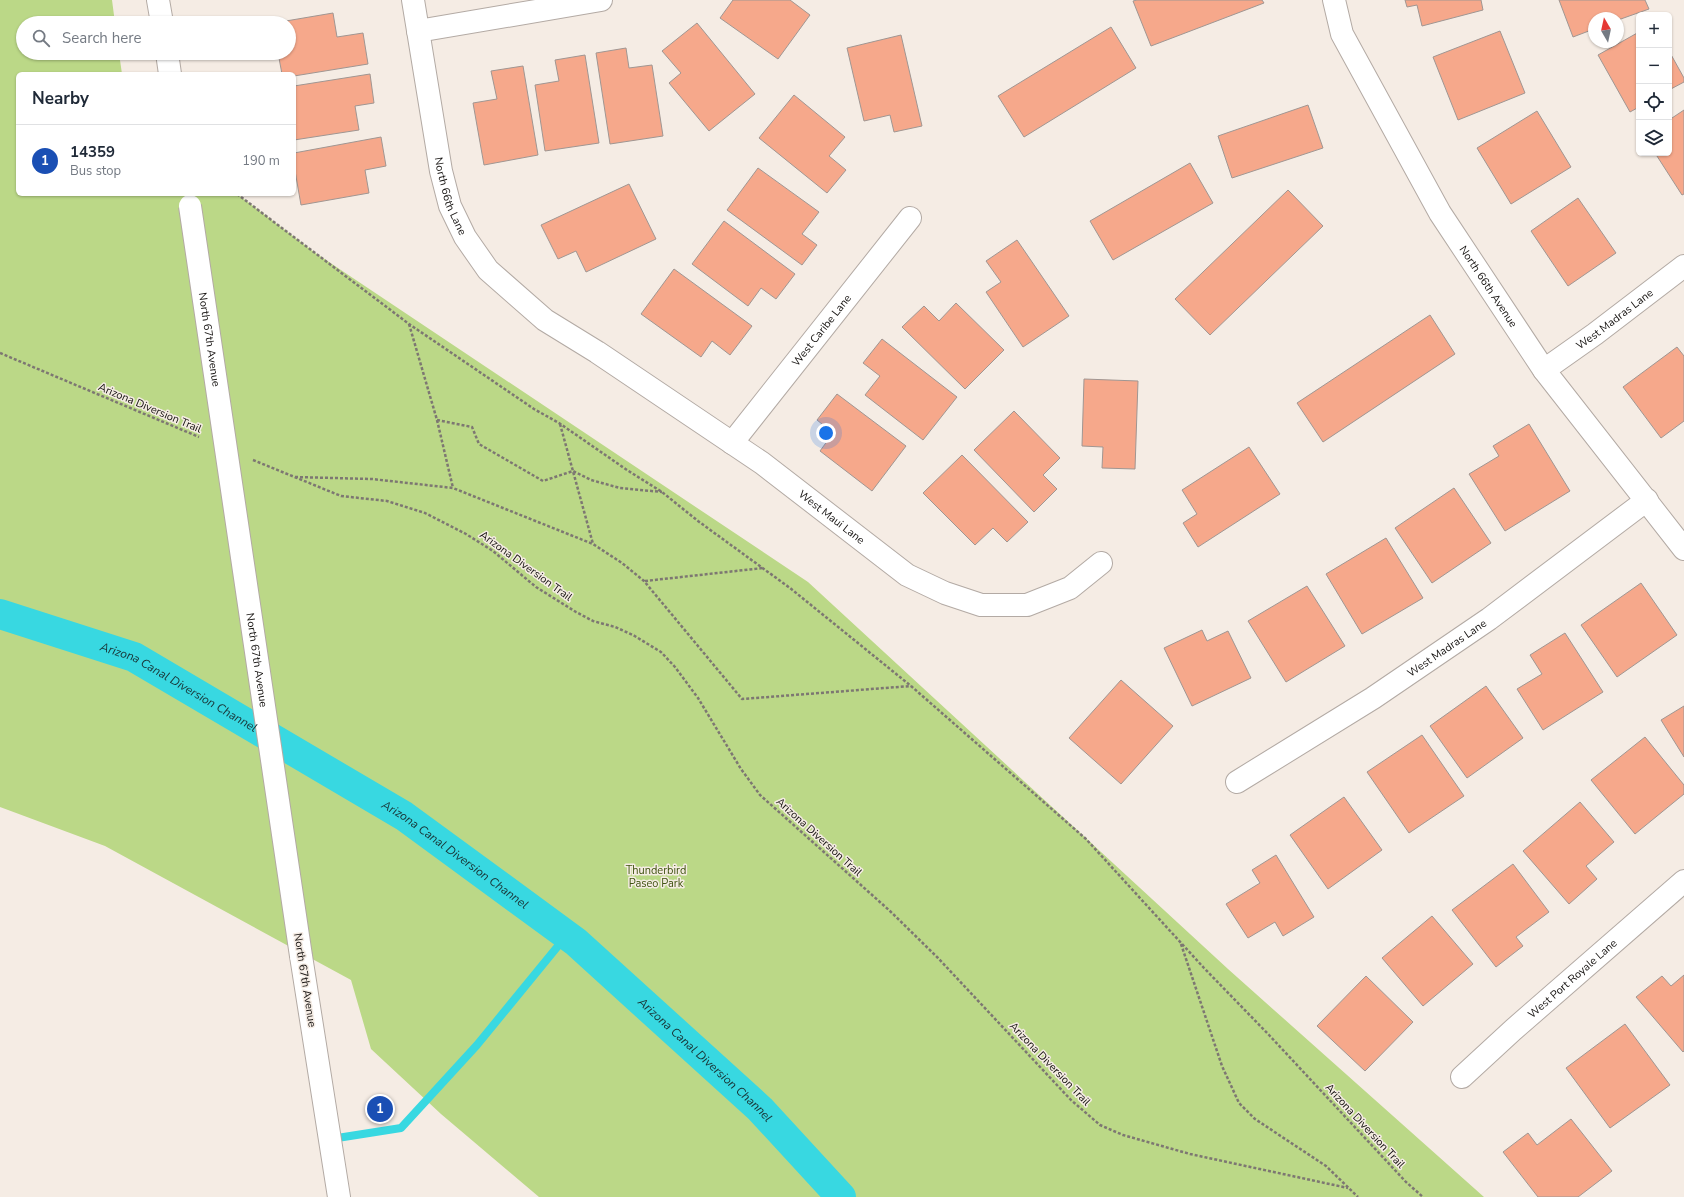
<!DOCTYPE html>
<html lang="en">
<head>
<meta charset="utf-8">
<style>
	body { margin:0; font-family:"Nunito Sans",sans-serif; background:#f2f2f3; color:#1f2937 }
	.controls { position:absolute; right:12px; top:12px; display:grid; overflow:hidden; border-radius:6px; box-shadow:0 1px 3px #0004 }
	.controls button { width:36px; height:36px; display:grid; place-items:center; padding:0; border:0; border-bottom:1px solid #e0e1e3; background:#fff; color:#1f2937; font:20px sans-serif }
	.compass { position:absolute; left:1588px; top:12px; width:36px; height:36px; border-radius:50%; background:#fff; box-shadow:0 1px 3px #0004; rotate:351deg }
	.you { position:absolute; left:826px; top:433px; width:14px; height:14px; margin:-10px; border:3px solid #fff; border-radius:50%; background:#1a73e8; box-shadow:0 0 0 6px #1a73e833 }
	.badge { display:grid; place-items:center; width:26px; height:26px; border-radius:50%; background:#7f781d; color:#fff; font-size:13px; font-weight:700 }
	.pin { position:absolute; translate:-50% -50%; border:2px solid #fff; box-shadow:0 1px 4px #0006 }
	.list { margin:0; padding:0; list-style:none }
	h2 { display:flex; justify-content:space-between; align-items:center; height:52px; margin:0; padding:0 16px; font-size:17px }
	h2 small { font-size:13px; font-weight:400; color:#747a83 }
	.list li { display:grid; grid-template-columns:26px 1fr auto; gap:12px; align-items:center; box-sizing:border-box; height:72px; padding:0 16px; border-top:1px solid #e0e1e3 }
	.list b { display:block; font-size:15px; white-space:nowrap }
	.list p { margin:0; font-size:13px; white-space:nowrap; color:#747a83 }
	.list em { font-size:13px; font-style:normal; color:#747a83 }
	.icon { flex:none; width:22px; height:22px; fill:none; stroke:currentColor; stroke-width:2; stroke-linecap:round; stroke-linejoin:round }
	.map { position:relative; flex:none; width:1684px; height:1197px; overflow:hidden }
	.search { position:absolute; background:#fff; box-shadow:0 1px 3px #0004; left:16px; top:16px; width:280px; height:44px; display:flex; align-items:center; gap:10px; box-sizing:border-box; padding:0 14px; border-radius:22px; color:#747a83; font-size:15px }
	.panel { position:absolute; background:#fff; box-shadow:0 1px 3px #0004; left:16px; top:72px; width:280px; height:124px; border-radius:6px }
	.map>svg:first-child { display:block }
	.green { fill:#bbd887 }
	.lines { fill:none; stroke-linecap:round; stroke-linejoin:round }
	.stream { stroke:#38d8e1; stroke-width:8 }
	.canal { stroke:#38d8e1; stroke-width:30 }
	.building { fill:#f6a88b; stroke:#a09692 }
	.street-casing { stroke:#b3aaa4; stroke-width:24 }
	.secondary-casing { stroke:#b3aaa4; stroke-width:24 }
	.path { stroke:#7d7772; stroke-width:2.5; stroke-dasharray:3 2; stroke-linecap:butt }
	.street { stroke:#fff; stroke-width:22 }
	.secondary { stroke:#fff; stroke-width:22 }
	.secondary-bridge-casing { stroke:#b3aaa4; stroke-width:24; stroke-linecap:butt }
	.secondary-bridge { stroke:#fff; stroke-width:22 }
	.labels { text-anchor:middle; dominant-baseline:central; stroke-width:3; stroke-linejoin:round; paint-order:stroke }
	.street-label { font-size:11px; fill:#151210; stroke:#f5ece4 }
	.park-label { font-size:11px; fill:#405411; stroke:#f5ece4 }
	.water-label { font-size:12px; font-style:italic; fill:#193234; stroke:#f5ece4 }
</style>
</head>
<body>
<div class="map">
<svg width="1684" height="1197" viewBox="0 0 1684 1197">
	<rect width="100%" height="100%" fill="#f5ece4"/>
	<path class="green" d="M0 0H112L115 23H23V53H119L122 74H18V194H237L314 252 808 582 1228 969 1484 1197H539L441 1114 371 1049 351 980 105 846 0 807Z"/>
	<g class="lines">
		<path class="stream" d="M331 1139 401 1128 477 1045 567 935"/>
		<path class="canal" id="s1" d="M0 614 134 657 404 816 576 942 760 1109 841 1197"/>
	</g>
	<g class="building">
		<path d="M733 0H790L810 15 778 59 720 18Z"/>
		<path d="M1137 0H1262L1264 3 1151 46 1133 1Z"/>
		<path d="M1405 0H1481L1483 10 1422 26 1417 5 1407 7Z"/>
		<path d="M1559 0H1645L1649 9 1618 20V18H1594V29L1573 37Z"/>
		<path d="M333 13 337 37 363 33 368 64 294 76V74H282L278 53H289V23H274Z"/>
		<path d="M697 23 755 94 709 131 669 83 681 73 662 51Z"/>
		<path d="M1111 27 1136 68 1024 137 998 96Z"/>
		<path d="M1500 31 1525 93 1458 120 1433 57Z"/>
		<path d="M1639 32V107L1630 112 1598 55Z"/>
		<path d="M901 35 922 126 894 132 890 115 864 121 847 48Z"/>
		<path d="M626 48 629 68 652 65 663 136 610 144 596 53Z"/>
		<path d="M1669 51 1684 78V82L1669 90Z"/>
		<path d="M585 55 599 143 545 151 535 85 559 81 555 60Z"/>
		<path d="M523 66 538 155 484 165 473 103 497 99 491 71Z"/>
		<path d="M370 74 374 103 355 106 359 130 294 140V86Z"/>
		<path d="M794 95 845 137 829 156 846 170 827 193 759 138Z"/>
		<path d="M1308 105 1323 148 1232 178 1218 136Z"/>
		<path d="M1684 110V194L1682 195 1655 153H1669V120Z"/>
		<path d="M1537 111 1571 167 1511 204 1477 148Z"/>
		<path d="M381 137 386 166 365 170 369 193 301 205 294 165V153Z"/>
		<path d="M1190 163 1213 203 1113 260 1090 221Z"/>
		<path d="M758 168 819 212 802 234 817 245 802 265 727 210Z"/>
		<path d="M629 184 656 239 586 272 576 251 558 259 541 225Z"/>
		<path d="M1288 190 1323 226 1210 335 1175 299Z"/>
		<path d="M1578 198 1616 253 1568 286 1531 231Z"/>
		<path d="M724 221 795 274 776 299 761 288 748 306 692 264Z"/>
		<path d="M1017 240 1069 316 1023 347 986 292 1001 282 986 261Z"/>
		<path d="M674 269 752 326 730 355 712 341 701 357 641 314Z"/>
		<path d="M956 303 1004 350 965 389 902 327 924 306 939 321Z"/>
		<path d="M1430 315 1455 354 1323 442 1297 403Z"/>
		<path d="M882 339 957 397 923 440 865 395 880 376 863 363Z"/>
		<path d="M1677 347 1684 356V421L1661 438 1623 387Z"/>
		<path d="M1084 379 1138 381 1135 469 1102 468 1103 447 1082 446Z"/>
		<path d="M837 394 906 446 872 491 820 451 833 433 817 420Z"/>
		<path d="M1014 411 1060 458 1043 475 1057 489 1034 512 974 450Z"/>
		<path d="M1529 424 1570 491 1505 531 1469 474 1499 456 1493 446Z"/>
		<path d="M1249 447 1280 494 1198 547 1183 523 1197 514 1182 490Z"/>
		<path d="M962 455 1028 522 1007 542 993 528 975 545 923 493Z"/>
		<path d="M1454 488 1491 543 1432 583 1395 528Z"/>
		<path d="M1386 538 1423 598 1362 634 1326 574Z"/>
		<path d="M1641 583 1677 635 1617 677 1581 625Z"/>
		<path d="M1307 586 1345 646 1286 682 1248 621Z"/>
		<path d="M1202 630 1207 641 1228 631 1251 678 1192 706 1164 648Z"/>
		<path d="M1565 633 1603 692 1543 730 1517 689 1542 674 1530 655Z"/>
		<path d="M1121 680 1173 726 1121 784 1069 738Z"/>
		<path d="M1486 686 1523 738 1467 778 1430 726Z"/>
		<path d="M1684 706V757L1661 720Z"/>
		<path d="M1422 735 1464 796 1409 833 1367 772Z"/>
		<path d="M1645 737 1684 785V794L1635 834 1591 780Z"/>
		<path d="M1344 797 1382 850 1328 889 1290 835Z"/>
		<path d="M1580 802 1614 842 1586 866 1597 879 1569 904 1523 851Z"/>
		<path d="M1276 855 1314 917 1283 936 1275 922 1248 938 1226 904 1260 883 1252 870Z"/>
		<path d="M1513 864 1549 912 1516 937 1523 946 1496 967 1452 910Z"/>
		<path d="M1432 916 1473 964 1423 1006 1382 958Z"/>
		<path d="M1684 975V1051L1683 1052 1636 997 1662 976 1671 986Z"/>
		<path d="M1366 976 1413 1022 1365 1071 1317 1026Z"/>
		<path d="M1625 1024 1670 1085 1610 1128 1566 1068Z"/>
		<path d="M1571 1119 1612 1171 1578 1197H1538L1503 1152 1528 1133 1537 1145Z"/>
	</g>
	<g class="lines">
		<defs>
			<g id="street">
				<path id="s2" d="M413 0 441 171 450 206 465 237 488 270 545 320 597 352 762 463 907 575 945 593 981 605H1027L1070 588 1101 563"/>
				<path id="s3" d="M1334 0 1342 34 1440 213 1544 370 1684 549"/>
				<path d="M418 31 601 0"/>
				<path id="s4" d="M1544 370 1595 334 1684 266"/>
				<path id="s5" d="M732 443 910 218"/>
				<path id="s6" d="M1237 782 1373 698 1489 619 1647 500"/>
				<path id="s7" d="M1462 1077 1513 1030 1684 881"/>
			</g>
			<g id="secondary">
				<path d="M158 0 162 23"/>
				<path d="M167 53 170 74"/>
				<path d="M301 956 339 1197"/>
			</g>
		</defs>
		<use href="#street" class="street-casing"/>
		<use href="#secondary" class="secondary-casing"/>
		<g class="path">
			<path d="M237 194 409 324 534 409 559 423 627 470 662 492 698 521 790 588 911 686 1086 839 1204 968 1269 1035 1406 1182 1423 1197"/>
			<path d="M409 324 437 420 453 488"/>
			<path d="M0 353 199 437"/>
			<path d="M437 420 472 427 479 444 543 481 573 471 591 480 620 488 662 492"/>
			<path d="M560 424 593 544"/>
			<path d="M253 460 341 496 387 501 425 513 466 534 493 551 536 587 576 612 593 621 615 627 633 635 661 652 675 667 698 698 741 769 760 795 890 911 938 958 1071 1100 1100 1125 1123 1135 1190 1154 1348 1188"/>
			<path d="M295 477 372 479 453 488 593 544 622 563 644 581 742 699 911 686"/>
			<path d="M645 581 763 568"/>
			<path d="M1181 944 1222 1066 1239 1103 1255 1119 1326 1166 1358 1197"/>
		</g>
		<use href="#street" class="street"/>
		<use href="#secondary" class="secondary"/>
		<defs>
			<g id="secondary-bridge">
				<path id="s8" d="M190 206 301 956"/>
			</g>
		</defs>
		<use href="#secondary-bridge" class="secondary-bridge-casing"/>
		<use href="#secondary-bridge" class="secondary-bridge"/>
	</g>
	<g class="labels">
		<g class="street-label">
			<text stroke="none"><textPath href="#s2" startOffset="200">North 66th Lane</textPath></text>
			<text stroke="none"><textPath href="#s3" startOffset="327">North 66th Avenue</textPath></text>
			<text stroke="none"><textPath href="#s4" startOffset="87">West Madras Lane</textPath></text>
			<text stroke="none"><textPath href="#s5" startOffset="144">West Caribe Lane</textPath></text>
			<text stroke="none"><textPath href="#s8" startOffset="135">North 67th Avenue</textPath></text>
			<text transform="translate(150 408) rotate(23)">Arizona Diversion Trail</text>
			<text stroke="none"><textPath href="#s2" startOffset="708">West Maui Lane</textPath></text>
			<text transform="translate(526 566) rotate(36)">Arizona Diversion Trail</text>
			<text stroke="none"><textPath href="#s6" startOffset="249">West Madras Lane</textPath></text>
			<text stroke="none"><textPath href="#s8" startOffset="459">North 67th Avenue</textPath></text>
			<text transform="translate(819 837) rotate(42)">Arizona Diversion Trail</text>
			<text stroke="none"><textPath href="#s7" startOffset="148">West Port Royale Lane</textPath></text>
			<text transform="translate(305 980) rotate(81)">North 67th Avenue</text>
			<text transform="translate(1050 1064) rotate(46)">Arizona Diversion Trail</text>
			<text transform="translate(1365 1126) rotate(47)">Arizona Diversion Trail</text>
		</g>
		<g class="park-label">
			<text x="656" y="870">Thunderbird<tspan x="656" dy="13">Paseo Park</tspan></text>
		</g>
		<g class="water-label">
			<text stroke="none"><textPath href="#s1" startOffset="194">Arizona Canal Diversion Channel</textPath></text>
			<text stroke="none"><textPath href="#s1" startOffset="518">Arizona Canal Diversion Channel</textPath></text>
			<text stroke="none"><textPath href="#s1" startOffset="842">Arizona Canal Diversion Channel</textPath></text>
		</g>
	</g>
</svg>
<div class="controls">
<button>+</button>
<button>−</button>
<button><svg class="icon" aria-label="locate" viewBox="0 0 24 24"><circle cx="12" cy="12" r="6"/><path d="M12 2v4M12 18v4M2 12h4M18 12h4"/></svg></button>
<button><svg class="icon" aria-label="layers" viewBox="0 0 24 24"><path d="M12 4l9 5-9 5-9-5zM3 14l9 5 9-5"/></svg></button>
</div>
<svg class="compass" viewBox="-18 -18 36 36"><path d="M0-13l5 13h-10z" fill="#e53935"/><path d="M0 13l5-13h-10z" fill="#747a83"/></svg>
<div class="you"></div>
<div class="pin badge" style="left:380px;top:1109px;background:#1a4fb4">1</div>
<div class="search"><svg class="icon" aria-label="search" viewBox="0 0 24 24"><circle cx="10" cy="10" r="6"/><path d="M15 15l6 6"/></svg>Search here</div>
<section class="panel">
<h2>Nearby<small></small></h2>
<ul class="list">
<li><span class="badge" style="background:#1a4fb4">1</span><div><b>14359</b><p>Bus stop</p></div><em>190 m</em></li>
</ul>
</section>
</div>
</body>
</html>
